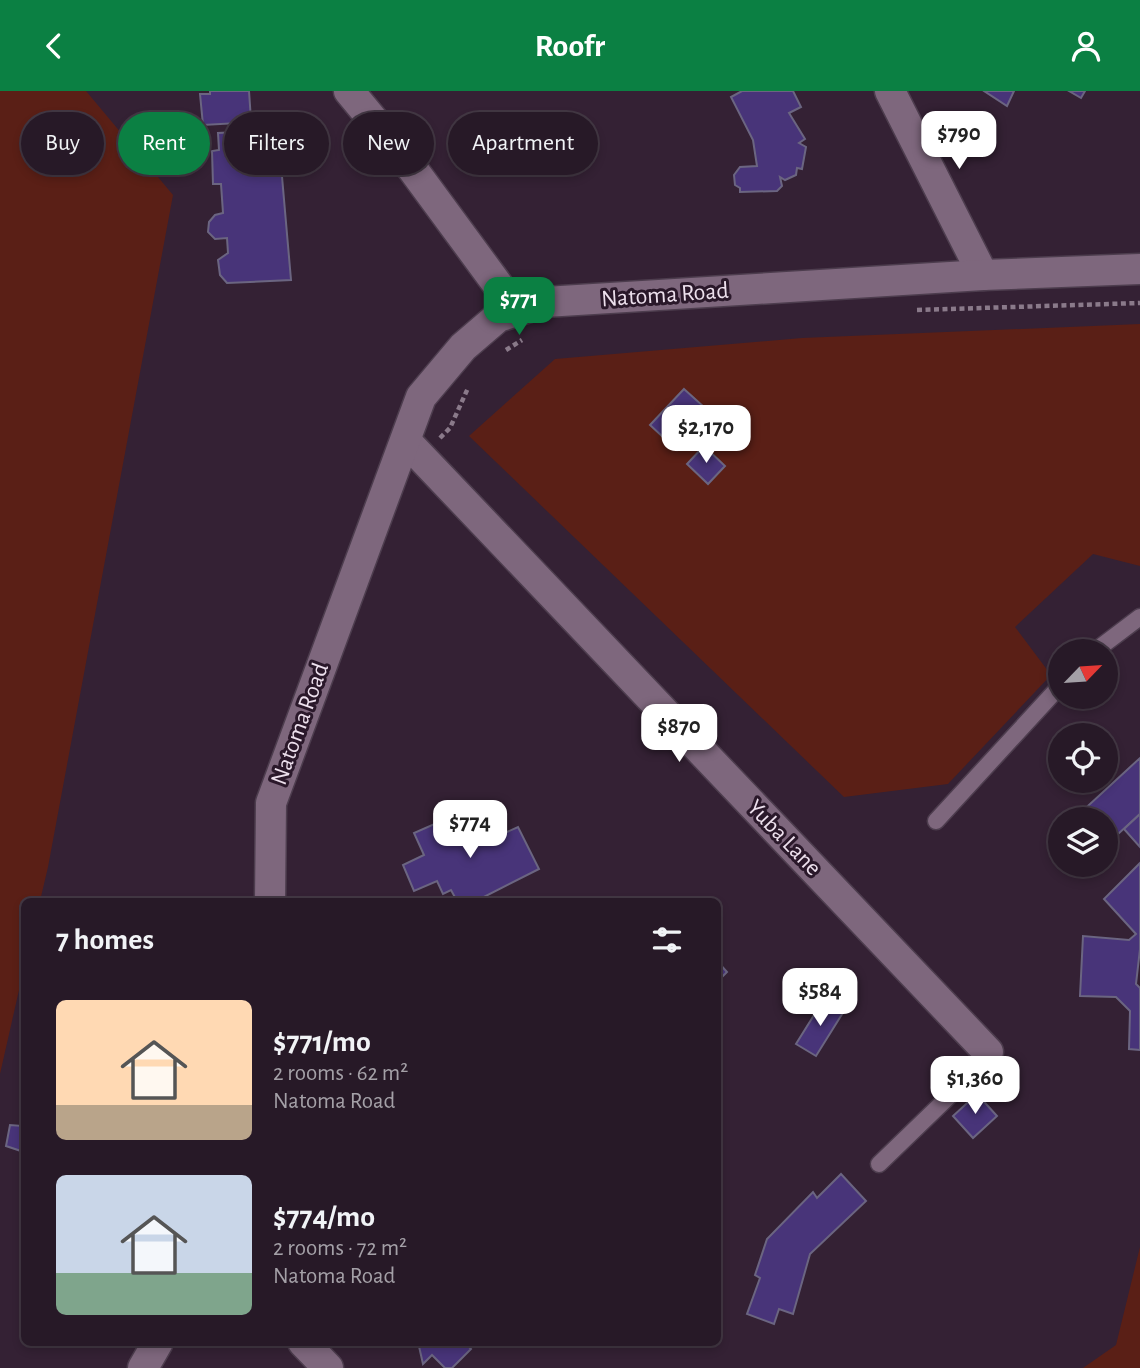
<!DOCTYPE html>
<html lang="en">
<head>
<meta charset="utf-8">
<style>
  body { margin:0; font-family:"Alegreya Sans",sans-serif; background:#332633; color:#f1f3f6; height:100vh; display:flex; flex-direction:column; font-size:26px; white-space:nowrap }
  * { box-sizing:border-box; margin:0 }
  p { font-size:23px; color:#a4a0a7 }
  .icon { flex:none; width:38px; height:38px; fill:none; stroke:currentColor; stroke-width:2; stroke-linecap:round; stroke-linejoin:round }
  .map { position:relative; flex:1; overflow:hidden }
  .sheet { position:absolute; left:21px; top:807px; width:700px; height:448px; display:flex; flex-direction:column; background:#271927; border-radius:10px; box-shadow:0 4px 10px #0003,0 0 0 2px #433844 }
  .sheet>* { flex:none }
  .hud { position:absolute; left:21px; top:21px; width:700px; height:63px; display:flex; gap:14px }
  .needle { width:46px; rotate:65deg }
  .controls { position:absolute; left:1048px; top:548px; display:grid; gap:14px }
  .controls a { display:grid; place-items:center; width:70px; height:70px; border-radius:50%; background:#271927; box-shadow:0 4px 10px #0003,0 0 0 2px #433844; font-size:35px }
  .price { position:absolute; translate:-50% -60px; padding:0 16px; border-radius:14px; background:#fff; color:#222; font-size:23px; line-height:46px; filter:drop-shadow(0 2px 4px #0008) }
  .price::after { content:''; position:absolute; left:50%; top:42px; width:21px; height:16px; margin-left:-10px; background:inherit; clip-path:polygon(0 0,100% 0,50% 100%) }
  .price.selected { background:#0b8043; color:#fff }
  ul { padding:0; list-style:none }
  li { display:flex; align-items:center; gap:21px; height:175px; padding:0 35px }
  li span { display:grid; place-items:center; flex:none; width:196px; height:140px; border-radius:10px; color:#555 }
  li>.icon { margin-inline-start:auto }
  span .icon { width:84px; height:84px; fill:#fffc; stroke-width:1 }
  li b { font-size:30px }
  h2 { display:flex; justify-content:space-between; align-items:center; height:84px; padding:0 35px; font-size:30px }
  .pill { padding:0 24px; border-radius:32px; background:#271927; box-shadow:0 4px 10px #0003,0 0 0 2px #433844; font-size:24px; line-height:63px }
  .pill.selected { background:#0b8043; color:#fff }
  header { display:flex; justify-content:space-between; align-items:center; height:91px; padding:0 35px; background:#0b8043; color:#fff; font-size:32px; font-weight:600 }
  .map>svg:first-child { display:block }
</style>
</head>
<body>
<header><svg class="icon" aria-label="back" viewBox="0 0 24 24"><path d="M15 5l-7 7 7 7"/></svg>Roofr<svg class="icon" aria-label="person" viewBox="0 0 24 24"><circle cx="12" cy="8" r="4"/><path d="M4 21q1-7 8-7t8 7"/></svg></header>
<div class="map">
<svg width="1140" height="1277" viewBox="0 0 1140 1277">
  <rect width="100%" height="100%" fill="#342134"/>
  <!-- green -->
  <g fill="#5a1f16">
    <path d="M0,0h86l87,104 -125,672 -8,34h-16v67l-24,106z"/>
    <path d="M1140,233v242l-47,-12 -78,73 36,48 -103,109 -104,13 -375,-361 86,-77 247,-21z"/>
    <path d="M1140,1156v121h-57l33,-23z"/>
  </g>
  <!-- building -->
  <g fill="#483479" stroke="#6b6581" stroke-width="2">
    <path d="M210,0h39l2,29 32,-3 4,48h-6l10,115 -64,3 -7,-8 -2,-15 10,-7 -1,-15 -12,1 -7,-7 1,-10 6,-7 8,-2 -2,-29h-8l-1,-33 7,-1 -1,-17 21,-1 -1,-9 -35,2 -3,-31h10z"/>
    <path d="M742,0h51l8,16 -12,6 16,26 -6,4 7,4 -4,22 -5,-1 -1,7 -11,5 -5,-3 2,9 -5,5 -37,1v-4l-5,-3 -1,-10 6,-8 17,-1 -4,-26 -22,-43z"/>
    <path d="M984,0h30l-7,15z"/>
    <path d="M1069,0h16l-4,7z"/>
    <path d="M684,298l20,18 -10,11 7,7 -24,25 -27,-25z"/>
    <path d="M704,355l21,20 -17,18 -21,-20z"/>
    <path d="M1140,667v56l-34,31v-26h-26l-3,-3z"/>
    <path d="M488,723l10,22 20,-9 21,42 -63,32h-19l-6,-11 -8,4 -6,-13 -23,10 -11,-26 21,-10 -10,-22 25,-11 7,13z"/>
    <path d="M1139,724l1,1v31l-16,-18z"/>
    <path d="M1140,772v86l-4,35 4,4v62l-11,-1 1,-38 -14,-14 -36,-1 3,-60 46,4 7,-6 -32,-35z"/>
    <path d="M718,871l9,10 -9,9z"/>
    <path d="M824,908l20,12 -28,45 -20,-12z"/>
    <path d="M977,1003l20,22 -24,22 -20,-22z"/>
    <path d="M24,1021v40l-18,-6 4,-21 12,1z"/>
    <path d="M841,1083l25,27 -56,53 -17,60 -14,-5 -5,15 -27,-10 13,-36 -5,-3 12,-36 46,-47 4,6z"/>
    <path d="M418,1251h46l7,7 -19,19h-7l-13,-13 -9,9z"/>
  </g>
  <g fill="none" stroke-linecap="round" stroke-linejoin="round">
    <!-- service casing -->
    <g stroke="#4d3d4e" stroke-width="19">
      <g id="service">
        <path d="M1095,560l45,-34"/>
        <path d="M936,730l124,-135"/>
        <path d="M879,1073l88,-85 21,-27"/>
      </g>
    </g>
    <!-- minor casing -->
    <g stroke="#4d3d4e" stroke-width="33">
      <g id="minor">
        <path d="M349,0l57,69 111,151"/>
        <path d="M890,0l93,184"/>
        <path d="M406,350l582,611"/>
        <path d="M270,810l1,-98 150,-406 42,-50 35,-30 47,-15 438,-27 157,-6"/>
        <path d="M303,1251l25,26"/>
        <path d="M143,1277l15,-26"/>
      </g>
    </g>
    <!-- path -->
    <g stroke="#8a7a8a" stroke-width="4.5" stroke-dasharray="5 3.5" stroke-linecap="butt">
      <path d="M917,219l223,-7"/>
      <path d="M506,259l16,-10"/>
      <path d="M440,347l10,-10 18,-40"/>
    </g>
    <!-- service -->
    <use href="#service" stroke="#7e677d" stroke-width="16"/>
    <!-- minor -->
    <use href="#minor" stroke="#7e677d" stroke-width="30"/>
  </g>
  <g text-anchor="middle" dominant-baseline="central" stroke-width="6" stroke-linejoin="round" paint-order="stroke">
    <!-- street labels -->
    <g font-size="24" fill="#ede0ed" stroke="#2a182a">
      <text transform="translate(665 204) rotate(-4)">Natoma Road</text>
      <text transform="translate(300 633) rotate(-70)">Natoma Road</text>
      <text transform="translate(784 747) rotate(46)">Yuba Lane</text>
    </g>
  </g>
</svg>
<div class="controls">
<a><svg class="needle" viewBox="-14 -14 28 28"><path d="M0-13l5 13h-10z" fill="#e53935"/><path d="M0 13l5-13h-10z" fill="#a4a0a7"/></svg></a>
<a><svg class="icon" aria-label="locate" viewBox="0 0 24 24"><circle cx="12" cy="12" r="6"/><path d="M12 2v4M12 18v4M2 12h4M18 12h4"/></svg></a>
<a><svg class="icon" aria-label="layers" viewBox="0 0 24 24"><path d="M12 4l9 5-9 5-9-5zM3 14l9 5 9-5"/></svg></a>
</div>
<b class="price" style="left:959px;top:80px">$790</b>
<b class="price selected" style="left:519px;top:246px">$771</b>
<b class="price" style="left:706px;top:374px">$2,170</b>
<b class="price" style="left:679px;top:673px">$870</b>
<b class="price" style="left:470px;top:769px">$774</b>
<b class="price" style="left:820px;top:937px">$584</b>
<b class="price" style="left:975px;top:1025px">$1,360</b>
<div class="hud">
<a class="pill">Buy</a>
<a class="pill selected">Rent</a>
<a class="pill">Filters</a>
<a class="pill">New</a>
<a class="pill">Apartment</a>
</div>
<section class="sheet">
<h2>7 homes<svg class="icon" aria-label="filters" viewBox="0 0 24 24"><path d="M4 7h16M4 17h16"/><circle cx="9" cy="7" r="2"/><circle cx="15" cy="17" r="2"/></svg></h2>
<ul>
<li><span style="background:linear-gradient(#ffd9b3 75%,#b9a48a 0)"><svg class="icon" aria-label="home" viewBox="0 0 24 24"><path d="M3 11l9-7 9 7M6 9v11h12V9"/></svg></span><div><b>$771/mo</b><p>2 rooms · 62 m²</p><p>Natoma Road</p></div></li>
<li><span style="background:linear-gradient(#c9d6e8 70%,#7fa58c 0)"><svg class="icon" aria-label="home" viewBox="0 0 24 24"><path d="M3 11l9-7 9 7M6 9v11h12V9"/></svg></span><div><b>$774/mo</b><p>2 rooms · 72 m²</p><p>Natoma Road</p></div></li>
</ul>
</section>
</div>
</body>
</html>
